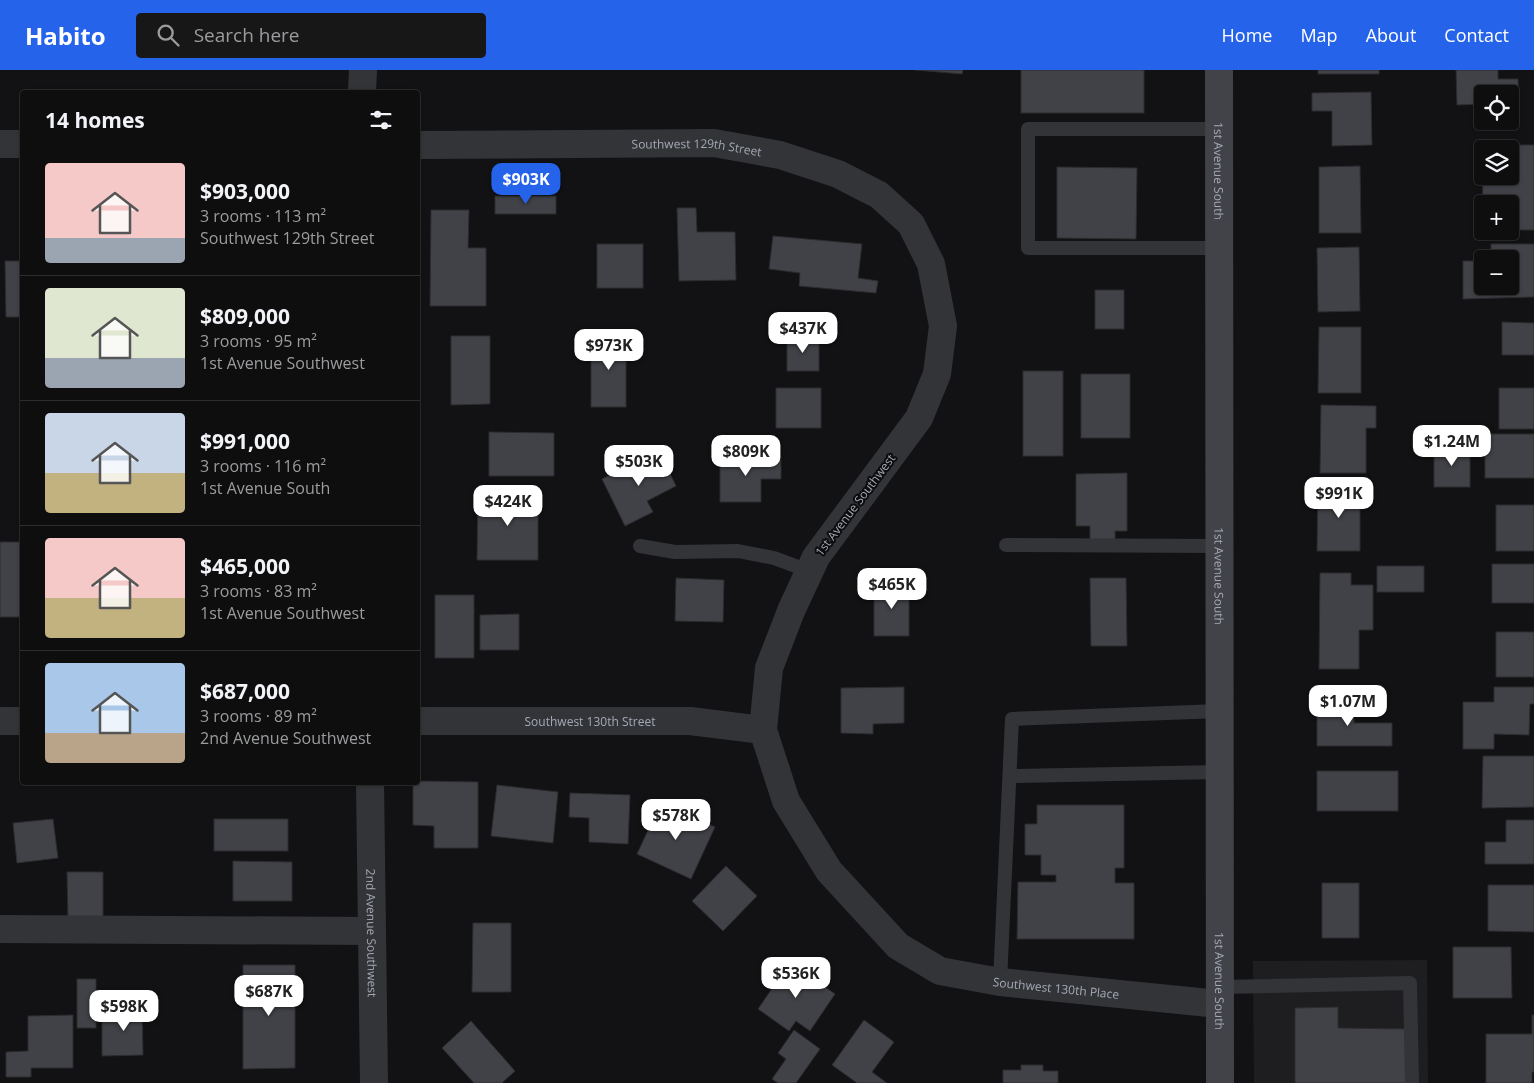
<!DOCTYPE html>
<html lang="en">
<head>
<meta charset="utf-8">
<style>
  body { margin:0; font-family:"Open Sans",sans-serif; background:#171718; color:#f1f3f6; height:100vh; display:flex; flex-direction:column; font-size:19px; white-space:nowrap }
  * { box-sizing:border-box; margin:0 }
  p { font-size:16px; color:#9b9c9e }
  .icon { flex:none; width:28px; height:28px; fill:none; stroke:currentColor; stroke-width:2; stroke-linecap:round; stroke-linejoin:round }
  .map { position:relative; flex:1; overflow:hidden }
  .details { position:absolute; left:20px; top:20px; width:400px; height:695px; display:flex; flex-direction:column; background:#0e0e0f; border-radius:5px; box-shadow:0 1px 4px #0004,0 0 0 1px #2e2e2f }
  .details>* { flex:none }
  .buttons { position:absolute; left:1474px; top:15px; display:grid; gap:10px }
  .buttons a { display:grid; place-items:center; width:45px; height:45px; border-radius:5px; background:#0e0e0f; box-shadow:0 1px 4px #0004,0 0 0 1px #2e2e2f; font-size:25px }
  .price { position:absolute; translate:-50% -42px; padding:0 11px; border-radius:10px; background:#fff; color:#222; font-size:16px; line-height:32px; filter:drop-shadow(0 1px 2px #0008) }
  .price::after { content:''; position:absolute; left:50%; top:30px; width:15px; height:11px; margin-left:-8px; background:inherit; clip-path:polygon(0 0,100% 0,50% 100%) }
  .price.selected { background:#2563eb; color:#fff }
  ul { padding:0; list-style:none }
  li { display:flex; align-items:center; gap:15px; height:125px; padding:0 25px }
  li+li { border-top:1px solid #2e2e2f }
  li span { display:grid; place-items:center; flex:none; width:140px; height:100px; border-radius:5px; color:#555 }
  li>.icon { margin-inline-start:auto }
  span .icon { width:60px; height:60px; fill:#fffc; stroke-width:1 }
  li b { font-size:21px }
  h2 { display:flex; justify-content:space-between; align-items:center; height:60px; padding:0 25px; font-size:21px }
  header { display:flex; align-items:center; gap:30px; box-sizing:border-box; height:70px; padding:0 25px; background:#2563eb; color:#fff }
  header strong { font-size:24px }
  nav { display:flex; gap:28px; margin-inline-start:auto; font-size:18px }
  .search { width:350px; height:45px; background:#171718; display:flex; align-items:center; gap:12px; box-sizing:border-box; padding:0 18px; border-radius:5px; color:#9b9c9e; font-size:19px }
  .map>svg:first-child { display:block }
</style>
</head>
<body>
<header>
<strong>Habito</strong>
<div class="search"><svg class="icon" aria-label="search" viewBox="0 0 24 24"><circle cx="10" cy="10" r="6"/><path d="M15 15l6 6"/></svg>Search here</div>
<nav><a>Home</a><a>Map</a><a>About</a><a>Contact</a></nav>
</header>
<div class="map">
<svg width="1534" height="1013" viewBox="0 0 1534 1013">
  <rect width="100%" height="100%" fill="#121214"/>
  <!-- built -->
  <path fill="#1e1e21" d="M1427,890l1,123h-174l-1,-122z"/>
  <!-- building -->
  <g fill="#414247" stroke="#2c2c30">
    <path d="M915,0h48l-1,4z"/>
    <rect x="1021" y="0" width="123" height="43"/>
    <rect x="1318" y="0" width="61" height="4"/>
    <path d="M1456,0h42v9h20l1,25h-9v-10h-28v10l-25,1z"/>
    <path d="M1371,22l1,53 -40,1v-35h-20v-18z"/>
    <path d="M1504,75h30v85h-24v-26h-28v26l1,-54h27v-27h-6z"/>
    <path d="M1360,96l1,67h-42v-66z"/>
    <path d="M1057,97l80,1 -1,71 -79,-1z"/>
    <rect x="495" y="126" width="61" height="18"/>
    <path d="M677,138h19l1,24h38l1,48 -57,1z"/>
    <path d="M431,140h38l-1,38h18v58h-56z"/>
    <path d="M773,166l89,8 -4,34 20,3 -2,12 -77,-7 1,-13 -31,-4z"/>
    <rect x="597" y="174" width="46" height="44"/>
    <path d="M1491,174h43v53l-71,2v-38h19v25h28v-27h-19z"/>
    <path d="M1359,177l1,64 -42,1 -1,-64z"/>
    <path d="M5,191h17v56h-16z"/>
    <rect x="1095" y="220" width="29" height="39"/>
    <path d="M1502,252l32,1v32h-32z"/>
    <path d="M1319,257h42v66h-43z"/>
    <rect x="591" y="265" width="35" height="72"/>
    <path d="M451,266h39v68l-39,1z"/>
    <rect x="787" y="268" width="32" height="33"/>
    <rect x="1023" y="301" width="40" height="85"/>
    <rect x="1081" y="304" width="49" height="64"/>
    <rect x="776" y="318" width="45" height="40"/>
    <rect x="1499" y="318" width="35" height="41"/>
    <path d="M1321,335l55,1v22h-10v45h-46z"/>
    <path d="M489,362l65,1v43h-65z"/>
    <rect x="1485" y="364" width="49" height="44"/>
    <rect x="1434" y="377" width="36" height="40"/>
    <path d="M659,381l17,35 -29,15 6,11 -28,14 -23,-47z"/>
    <path d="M720,386l61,1v22h-20v23h-41z"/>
    <path d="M1127,403v58h-12v12h-25v-17h-14v-52z"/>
    <path d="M1318,417h42v64h-43z"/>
    <path d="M478,424h60v66h-61z"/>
    <rect x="1496" y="435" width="38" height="46"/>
    <rect x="0" y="472" width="21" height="75"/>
    <rect x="1492" y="494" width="42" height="39"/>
    <rect x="1377" y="496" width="47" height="26"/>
    <path d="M1320,503h31v12h22v45h-14v39h-40z"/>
    <path d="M676,508l48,2 -1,42 -48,-1z"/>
    <path d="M1090,508h36l1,68h-36z"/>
    <rect x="874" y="513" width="35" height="53"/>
    <rect x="435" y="525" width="39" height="63"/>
    <path d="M519,544v36h-39v-35z"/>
    <rect x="1496" y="562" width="38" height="45"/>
    <path d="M904,617v36l-31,1v10l-32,-1v-45z"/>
    <path d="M1494,617h40v17h-4l-1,31 -35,-1v15h-31v-47h31z"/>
    <path d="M1317,630h37v23h38v23h-75z"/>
    <path d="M1483,686h51v51l-52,1z"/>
    <rect x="1317" y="701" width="81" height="40"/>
    <path d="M418,711l60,1v66h-44v-22l-21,-1v-43h5z"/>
    <path d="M497,715l61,7 -5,51 -62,-7z"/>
    <path d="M570,723l60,2 -2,49 -39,-2v-24l-20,-1z"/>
    <path d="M661,732l54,25 -24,52 -54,-25z"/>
    <path d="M1037,735h87v63h-9v15h19v56h-117l1,-57h38v-7h-15v-20h-16v-31h12z"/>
    <path d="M53,749l5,39 -41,5 -4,-40z"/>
    <rect x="214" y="749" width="74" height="32"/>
    <path d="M1506,750h28v44h-49v-22h21z"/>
    <path d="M233,791l59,1v39h-59z"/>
    <path d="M726,796l31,30 -34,35 -31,-30z"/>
    <path d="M67,802h36v48h-35z"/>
    <rect x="1322" y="813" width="37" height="55"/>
    <path d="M1488,815h46v47l-46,-1z"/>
    <path d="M473,853h38v69h-39z"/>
    <path d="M1453,877h58l1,51h-59z"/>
    <path d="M790,892l45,32 -25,37 -14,-10 -7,10 -31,-22z"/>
    <path d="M243,895h52v103l-52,1z"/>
    <rect x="77" y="909" width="19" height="49"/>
    <path d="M122,930h20l1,55 -41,1v-37h20z"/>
    <path d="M1338,937v21l69,1 -1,54h-111v-75z"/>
    <path d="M73,945v53h-42v9h-25v-25l22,-1v-35z"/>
    <path d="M1532,945h2v57h-2v11h-46v-49h46z"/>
    <path d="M864,950l30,22 -22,30 15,11h-30l-25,-18z"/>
    <path d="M471,951l44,50 -13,12h-28l-32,-35z"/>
    <path d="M794,960l26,19 -24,34h-18l-6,-4 14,-20 -8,-6z"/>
    <path d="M1021,995h22v6h15v12h-55v-13h18z"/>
  </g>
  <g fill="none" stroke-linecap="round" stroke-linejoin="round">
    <!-- lane -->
    <g stroke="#333438" stroke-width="14">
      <path d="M1219,59h-191v119h191"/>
      <path d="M1006,475l213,1"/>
      <path d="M640,476l35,6 63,-1 36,7 35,13"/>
      <path d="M1010,706l209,-4"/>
      <path d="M1000,912l12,-263 207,-8"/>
      <path d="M1219,917l191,-4 2,100"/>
    </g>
    <!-- street -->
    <g stroke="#333438" stroke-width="28">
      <path d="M362,22l1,-22"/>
      <path d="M0,74h22"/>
      <path id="s1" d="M418,75l296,-2 66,12 58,19 41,21 32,29 20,40 12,62 -6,48 -18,44 -103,139 -25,54 -22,57 -6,62 23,71 43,70 69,75 42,25 60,11 219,22"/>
      <path d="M0,651h22"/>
      <path id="s2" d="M418,651h272l73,9"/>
      <path id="s3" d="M370,712l4,301"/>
      <path d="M0,859l372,2"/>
    </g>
    <!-- secondary -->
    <path stroke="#414348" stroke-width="28" id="s4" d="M1219,0l1,1013"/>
  </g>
  <g text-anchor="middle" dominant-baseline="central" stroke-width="4" stroke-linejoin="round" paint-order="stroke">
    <!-- street labels -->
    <g font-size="12" fill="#a4a9b4" stroke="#0d0d0f">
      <text stroke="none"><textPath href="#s1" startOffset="279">Southwest 129th Street</textPath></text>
      <text stroke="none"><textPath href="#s4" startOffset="101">1st Avenue South</textPath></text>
      <text transform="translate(855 435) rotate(-53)">1st Avenue Southwest</text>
      <text stroke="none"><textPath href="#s4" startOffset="506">1st Avenue South</textPath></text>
      <text stroke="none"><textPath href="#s2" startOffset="172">Southwest 130th Street</textPath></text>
      <text stroke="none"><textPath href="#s3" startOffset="151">2nd Avenue Southwest</textPath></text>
      <text stroke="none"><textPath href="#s4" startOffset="911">1st Avenue South</textPath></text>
      <text stroke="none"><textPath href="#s1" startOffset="1498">Southwest 130th Place</textPath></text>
    </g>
  </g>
</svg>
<div class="buttons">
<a><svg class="icon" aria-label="locate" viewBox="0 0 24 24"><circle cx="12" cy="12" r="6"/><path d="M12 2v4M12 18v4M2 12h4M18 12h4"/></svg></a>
<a><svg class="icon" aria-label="layers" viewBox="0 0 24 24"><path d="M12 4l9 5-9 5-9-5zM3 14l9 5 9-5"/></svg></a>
<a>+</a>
<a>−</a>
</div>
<b class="price selected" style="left:526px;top:135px">$903K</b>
<b class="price" style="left:803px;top:284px">$437K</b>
<b class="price" style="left:609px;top:301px">$973K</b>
<b class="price" style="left:1452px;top:397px">$1.24M</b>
<b class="price" style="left:746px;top:407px">$809K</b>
<b class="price" style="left:639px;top:417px">$503K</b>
<b class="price" style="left:1339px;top:449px">$991K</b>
<b class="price" style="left:508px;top:457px">$424K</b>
<b class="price" style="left:892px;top:540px">$465K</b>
<b class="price" style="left:1348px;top:657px">$1.07M</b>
<b class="price" style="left:676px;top:771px">$578K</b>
<b class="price" style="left:796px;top:929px">$536K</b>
<b class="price" style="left:269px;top:947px">$687K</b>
<b class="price" style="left:124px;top:962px">$598K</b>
<section class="details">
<h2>14 homes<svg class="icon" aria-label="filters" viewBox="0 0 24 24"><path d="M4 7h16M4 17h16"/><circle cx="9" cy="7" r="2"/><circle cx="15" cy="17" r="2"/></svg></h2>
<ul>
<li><span style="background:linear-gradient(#f6c9c9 75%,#9aa5b1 0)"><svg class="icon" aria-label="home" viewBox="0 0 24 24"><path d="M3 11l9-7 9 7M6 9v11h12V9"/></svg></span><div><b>$903,000</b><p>3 rooms · 113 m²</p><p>Southwest 129th Street</p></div></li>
<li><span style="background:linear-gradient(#dfe7d0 70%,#9aa5b1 0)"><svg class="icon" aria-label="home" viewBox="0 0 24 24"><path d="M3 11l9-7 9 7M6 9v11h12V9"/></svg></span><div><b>$809,000</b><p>3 rooms · 95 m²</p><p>1st Avenue Southwest</p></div></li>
<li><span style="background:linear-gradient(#c9d6e8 60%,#c2b280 0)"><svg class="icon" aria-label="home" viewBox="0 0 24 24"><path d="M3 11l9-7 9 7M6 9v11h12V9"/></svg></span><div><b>$991,000</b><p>3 rooms · 116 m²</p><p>1st Avenue South</p></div></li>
<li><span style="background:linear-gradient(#f6c9c9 60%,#c2b280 0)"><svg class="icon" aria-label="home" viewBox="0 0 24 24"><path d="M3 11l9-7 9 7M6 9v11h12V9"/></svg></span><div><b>$465,000</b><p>3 rooms · 83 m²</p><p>1st Avenue Southwest</p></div></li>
<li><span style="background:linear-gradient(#a9c7e8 70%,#b9a48a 0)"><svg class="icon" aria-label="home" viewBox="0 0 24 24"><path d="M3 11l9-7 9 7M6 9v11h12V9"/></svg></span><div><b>$687,000</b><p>3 rooms · 89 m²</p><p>2nd Avenue Southwest</p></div></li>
</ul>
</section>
</div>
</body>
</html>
